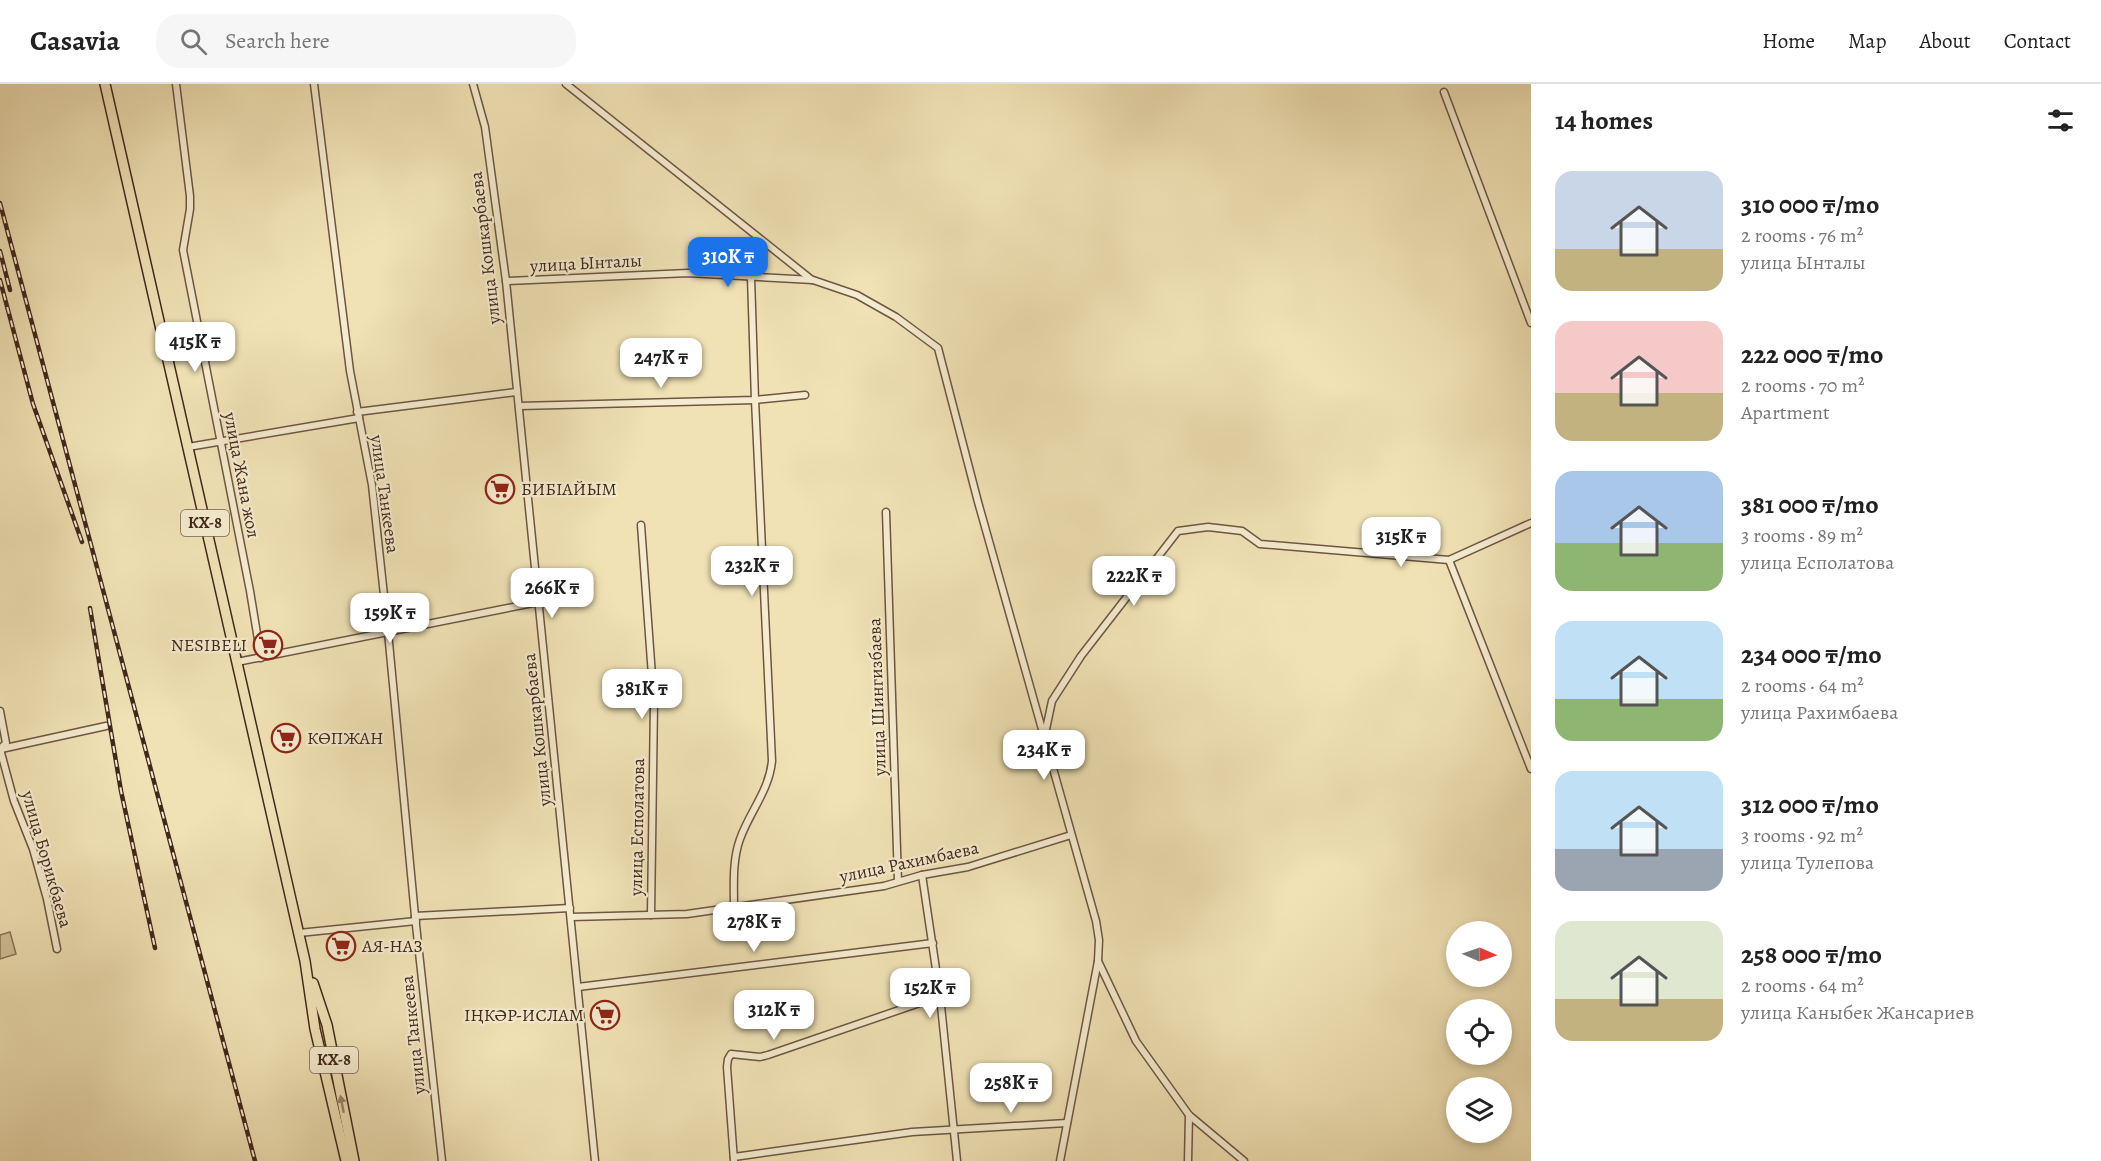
<!DOCTYPE html>
<html lang="en">
<head>
<meta charset="utf-8">
<style>
  body { margin:0; font-family:Alegreya,serif; background:#f6f6f6; color:#222; height:100vh; display:flex; flex-direction:column; font-size:22px; white-space:nowrap }
  * { box-sizing:border-box; margin:0 }
  p { font-size:20px; color:#767676 }
  .icon { flex:none; width:33px; height:33px; fill:none; stroke:currentColor; stroke-width:2; stroke-linecap:round; stroke-linejoin:round }
  .map { position:relative; flex:1; overflow:hidden }
  .side { display:flex; flex-direction:column; background:#fff; width:570px }
  .side>* { flex:none }
  .needle { width:39px; rotate:92deg }
  .controls { position:absolute; left:1446px; top:837px; display:grid; gap:12px }
  .controls a { display:grid; place-items:center; width:66px; height:66px; border-radius:50%; background:#fff; box-shadow:0 3px 9px #0003; font-size:30px }
  .price { position:absolute; translate:-50% -51px; padding:0 14px; border-radius:12px; background:#fff; color:#222; font-size:20px; line-height:39px; filter:drop-shadow(0 2px 3px #0008) }
  .price::after { content:''; position:absolute; left:50%; top:36px; width:18px; height:14px; margin-left:-9px; background:inherit; clip-path:polygon(0 0,100% 0,50% 100%) }
  .price.current { background:#1a73e8; color:#fff }
  ul { padding:0; list-style:none }
  li { display:flex; align-items:center; gap:18px; height:150px; padding:0 24px }
  li span { display:grid; place-items:center; flex:none; width:168px; height:120px; border-radius:18px; color:#555 }
  li>.icon { margin-inline-start:auto }
  span .icon { width:72px; height:72px; fill:#fffc; stroke-width:1 }
  li b { font-size:26px }
  h2 { display:flex; justify-content:space-between; align-items:center; height:72px; padding:0 24px; font-size:26px }
  header { display:flex; align-items:center; gap:36px; box-sizing:border-box; height:84px; padding:0 30px; background:#fff; border-bottom:2px solid #e0e0e0 }
  header strong { font-size:28px }
  nav { display:flex; gap:33px; margin-inline-start:auto; font-size:21px }
  .search { width:420px; height:54px; background:#f6f6f6; display:flex; align-items:center; gap:15px; box-sizing:border-box; padding:0 21px; border-radius:24px; color:#767676; font-size:22px }
  main { display:flex; flex:1; min-height:0 }
  .map>svg:first-child { display:block }
</style>
</head>
<body>
<header>
<strong>Casavia</strong>
<div class="search"><svg class="icon" aria-label="search" viewBox="0 0 24 24"><circle cx="10" cy="10" r="6"/><path d="M15 15l6 6"/></svg>Search here</div>
<nav><a>Home</a><a>Map</a><a>About</a><a>Contact</a></nav>
</header>
<main>
<div class="map">
<svg width="1531" height="1077" viewBox="0 0 1531 1077">
  <rect width="100%" height="100%" fill="#f0e2b5"/>
  <filter id="stains"><feTurbulence type="fractalNoise" baseFrequency=".00333" numOctaves="4"/><feColorMatrix values="0 0 0 0 .2 0 0 0 0 .09 0 0 0 0 .02 0 0 0 .5 -.17"/></filter>
  <radialGradient id="worn" r=".72"><stop offset=".6" stop-color="#630" stop-opacity="0"/><stop offset="1" stop-color="#630" stop-opacity=".3"/></radialGradient>
  <!-- green -->
  <path fill="#d2c29b" stroke="#8a745c" stroke-width="1.5" d="M10,848l6,22 -16,5v-24z"/>
  <g fill="none" stroke-linecap="round" stroke-linejoin="round">
    <!-- minor casing -->
    <g stroke="#6e5643" stroke-width="9">
      <g id="minor">
        <path d="M176,0l14,112v13l-7,41 67,341 11,67"/>
        <path d="M314,0l36,287 22,114 16,147 27,284 27,245"/>
        <path d="M473,0l12,43 21,154 89,880"/>
        <path d="M566,0l246,196"/>
        <path d="M1444,8l87,231"/>
        <path d="M506,197l182,-8 125,7 44,15 39,22 42,31 40,154 118,419 3,19 -1,21 38,80 53,74 55,46"/>
        <path d="M519,322l236,-6 50,-5"/>
        <path d="M357,328l159,-20"/>
        <path d="M188,363l171,-29"/>
        <path d="M886,428l12,369"/>
        <path d="M641,441l13,178 -3,212"/>
        <path d="M1449,476l82,209"/>
        <path d="M237,578l301,-60"/>
        <path d="M0,627l6,32 -6,6 14,52 19,48 14,50 10,50"/>
        <path d="M1045,650l7,-33 29,-45 97,-125 30,-4 34,4 18,13 189,16 82,-37"/>
        <path d="M1,665l105,-23"/>
        <path d="M922,791l18,121 17,165"/>
        <path d="M734,825c0,-23 -2,-48 6,-70 10,-28 29,-48 32,-78l-17,-361 -4,-123"/>
        <path d="M415,832l155,-8"/>
        <path d="M571,833l116,-3 197,-28 38,-11 46,-8 103,-32"/>
        <path d="M299,849l117,-12"/>
        <path d="M578,903l355,-44"/>
        <path d="M734,1073l178,-25 155,-9"/>
        <path d="M734,1077l-7,-94 1,-8 3,-5 29,3 8,-2 172,-59"/>
        <path d="M1060,1077l38,-200"/>
        <path d="M1188,1077l1,-46"/>
      </g>
    </g>
    <!-- primary casing -->
    <g stroke="#42271d" stroke-width="12">
      <g id="primary">
        <path d="M105,0l200,877 10,68 31,132"/>
        <path d="M313,899l14,42 27,136"/>
      </g>
    </g>
    <!-- minor -->
    <use href="#minor" stroke="#f5eccf" stroke-width="6"/>
    <!-- primary -->
    <use href="#primary" stroke="#f0e2b5" stroke-width="9"/>
    <!-- rail casing -->
    <g stroke="#42271d" stroke-width="4.5">
      <g id="rail">
        <path d="M0,119l255,958"/>
        <path d="M0,167l10,39"/>
        <path d="M0,196l33,124 49,138"/>
        <path d="M90,524l31,183 34,157"/>
      </g>
    </g>
    <!-- rail -->
    <use href="#rail" stroke="#f5eccf" stroke-width="2" stroke-dasharray="7" stroke-linecap="butt"/>
  </g>
  <!-- one-way arrows -->
  <defs><path id="oneway-solid" d="M-6-.8H1V-3.2L6.5 0L1 3.2V.8H-6Z" transform="scale(1.5)"/></defs>
  <use fill="#998469" href="#oneway-solid" transform="translate(342 1020) rotate(-101)"/>
  <!-- icons -->
  <defs>
    <g id="supermarket-ring" transform="scale(1.5)"><circle r="9.5" fill="#f5eccf" stroke="#8f2418" stroke-width="1.5"/><path d="M-6-5.5h2.5l.6 2H6L4.5 2H-2.5L-4.4-4H-6ZM-1.5 3.2a1.3 1.3 0 1 0 .1 0ZM3 3.2a1.3 1.3 0 1 0 .1 0Z" fill="#8f2418"/></g>
  </defs>
  <g fill-rule="evenodd">
    <use href="#supermarket-ring" x="500" y="405"/>
    <use href="#supermarket-ring" x="268" y="561"/>
    <use href="#supermarket-ring" x="286" y="654"/>
    <use href="#supermarket-ring" x="341" y="862"/>
    <use href="#supermarket-ring" x="605" y="931"/>
  </g>
  <g text-anchor="middle" dominant-baseline="central" stroke-width="4.5" stroke-linejoin="round" paint-order="stroke">
    <!-- shield labels -->
    <g fill="#f5eccf" stroke="#786252" stroke-width="1.5">
      <rect x="181" y="426" width="48" height="26" rx="4.5"/>
      <rect x="310" y="963" width="48" height="26" rx="4.5"/>
    </g>
    <g font-size="16" font-weight="bold" fill="#42271d">
      <text x="205" y="439">КХ-8</text>
      <text x="334" y="976">КХ-8</text>
    </g>
    <!-- street labels -->
    <g font-size="18" fill="#42271d" stroke="#f5eccf">
      <text transform="translate(485 164) rotate(-97)">улица Кошкарбаева</text>
      <text transform="translate(586 179) rotate(-3)">улица Ынталы</text>
      <text transform="translate(242 391) rotate(79)">улица Жана жол</text>
      <text transform="translate(385 410) rotate(82)">улица Танкеева</text>
      <text transform="translate(877 613) rotate(-92)">улица Шингизбаева</text>
      <text transform="translate(537 646) rotate(-96)">улица Кошкарбаева</text>
      <text transform="translate(637 743) rotate(-89)">улица Есполатова</text>
      <text transform="translate(47 775) rotate(74)">улица Борикбаева</text>
      <text transform="translate(909 778) rotate(-12)">улица Рахимбаева</text>
      <text transform="translate(413 951) rotate(-96)">улица Танкеева</text>
    </g>
    <!-- poi labels -->
    <g font-size="18" fill="#42271d" stroke="#f5eccf" text-anchor="start">
      <text x="521" y="405">БИБІАЙЫМ</text>
      <text x="247" y="561" text-anchor="end">NESIBELI</text>
      <text x="307" y="654">КӨПЖАН</text>
      <text x="362" y="862">АЯ-НАЗ</text>
      <text x="584" y="931" text-anchor="end">ІҢКӘР-ИСЛАМ</text>
    </g>
  </g>
  <rect width="100%" height="100%" filter="url(#stains)"/>
  <rect width="100%" height="100%" fill="url(#worn)"/>
</svg>
<div class="controls">
<a><svg class="needle" viewBox="-14 -14 28 28"><path d="M0-13l5 13h-10z" fill="#e53935"/><path d="M0 13l5-13h-10z" fill="#767676"/></svg></a>
<a><svg class="icon" aria-label="locate" viewBox="0 0 24 24"><circle cx="12" cy="12" r="6"/><path d="M12 2v4M12 18v4M2 12h4M18 12h4"/></svg></a>
<a><svg class="icon" aria-label="layers" viewBox="0 0 24 24"><path d="M12 4l9 5-9 5-9-5zM3 14l9 5 9-5"/></svg></a>
</div>
<b class="price current" style="left:728px;top:204px">310K ₸</b>
<b class="price" style="left:195px;top:289px">415K ₸</b>
<b class="price" style="left:661px;top:305px">247K ₸</b>
<b class="price" style="left:1401px;top:484px">315K ₸</b>
<b class="price" style="left:752px;top:513px">232K ₸</b>
<b class="price" style="left:1134px;top:523px">222K ₸</b>
<b class="price" style="left:552px;top:535px">266K ₸</b>
<b class="price" style="left:390px;top:560px">159K ₸</b>
<b class="price" style="left:642px;top:636px">381K ₸</b>
<b class="price" style="left:1044px;top:697px">234K ₸</b>
<b class="price" style="left:754px;top:869px">278K ₸</b>
<b class="price" style="left:930px;top:935px">152K ₸</b>
<b class="price" style="left:774px;top:957px">312K ₸</b>
<b class="price" style="left:1011px;top:1030px">258K ₸</b>
</div>
<section class="side">
<h2>14 homes<svg class="icon" aria-label="filters" viewBox="0 0 24 24"><path d="M4 7h16M4 17h16"/><circle cx="9" cy="7" r="2"/><circle cx="15" cy="17" r="2"/></svg></h2>
<ul>
<li><span style="background:linear-gradient(#c9d6e8 65%,#c2b280 0)"><svg class="icon" aria-label="home" viewBox="0 0 24 24"><path d="M3 11l9-7 9 7M6 9v11h12V9"/></svg></span><div><b>310 000 ₸/mo</b><p>2 rooms · 76 m²</p><p>улица Ынталы</p></div></li>
<li><span style="background:linear-gradient(#f6c9c9 60%,#c2b280 0)"><svg class="icon" aria-label="home" viewBox="0 0 24 24"><path d="M3 11l9-7 9 7M6 9v11h12V9"/></svg></span><div><b>222 000 ₸/mo</b><p>2 rooms · 70 m²</p><p>Apartment</p></div></li>
<li><span style="background:linear-gradient(#a9c7e8 60%,#8fb573 0)"><svg class="icon" aria-label="home" viewBox="0 0 24 24"><path d="M3 11l9-7 9 7M6 9v11h12V9"/></svg></span><div><b>381 000 ₸/mo</b><p>3 rooms · 89 m²</p><p>улица Есполатова</p></div></li>
<li><span style="background:linear-gradient(#bfe0f5 65%,#8fb573 0)"><svg class="icon" aria-label="home" viewBox="0 0 24 24"><path d="M3 11l9-7 9 7M6 9v11h12V9"/></svg></span><div><b>234 000 ₸/mo</b><p>2 rooms · 64 m²</p><p>улица Рахимбаева</p></div></li>
<li><span style="background:linear-gradient(#bfe0f5 65%,#9aa5b1 0)"><svg class="icon" aria-label="home" viewBox="0 0 24 24"><path d="M3 11l9-7 9 7M6 9v11h12V9"/></svg></span><div><b>312 000 ₸/mo</b><p>3 rooms · 92 m²</p><p>улица Тулепова</p></div></li>
<li><span style="background:linear-gradient(#dfe7d0 65%,#c2b280 0)"><svg class="icon" aria-label="home" viewBox="0 0 24 24"><path d="M3 11l9-7 9 7M6 9v11h12V9"/></svg></span><div><b>258 000 ₸/mo</b><p>2 rooms · 64 m²</p><p>улица Каныбек Жансариев</p></div></li>
</ul>
</section>
</main>
</body>
</html>
